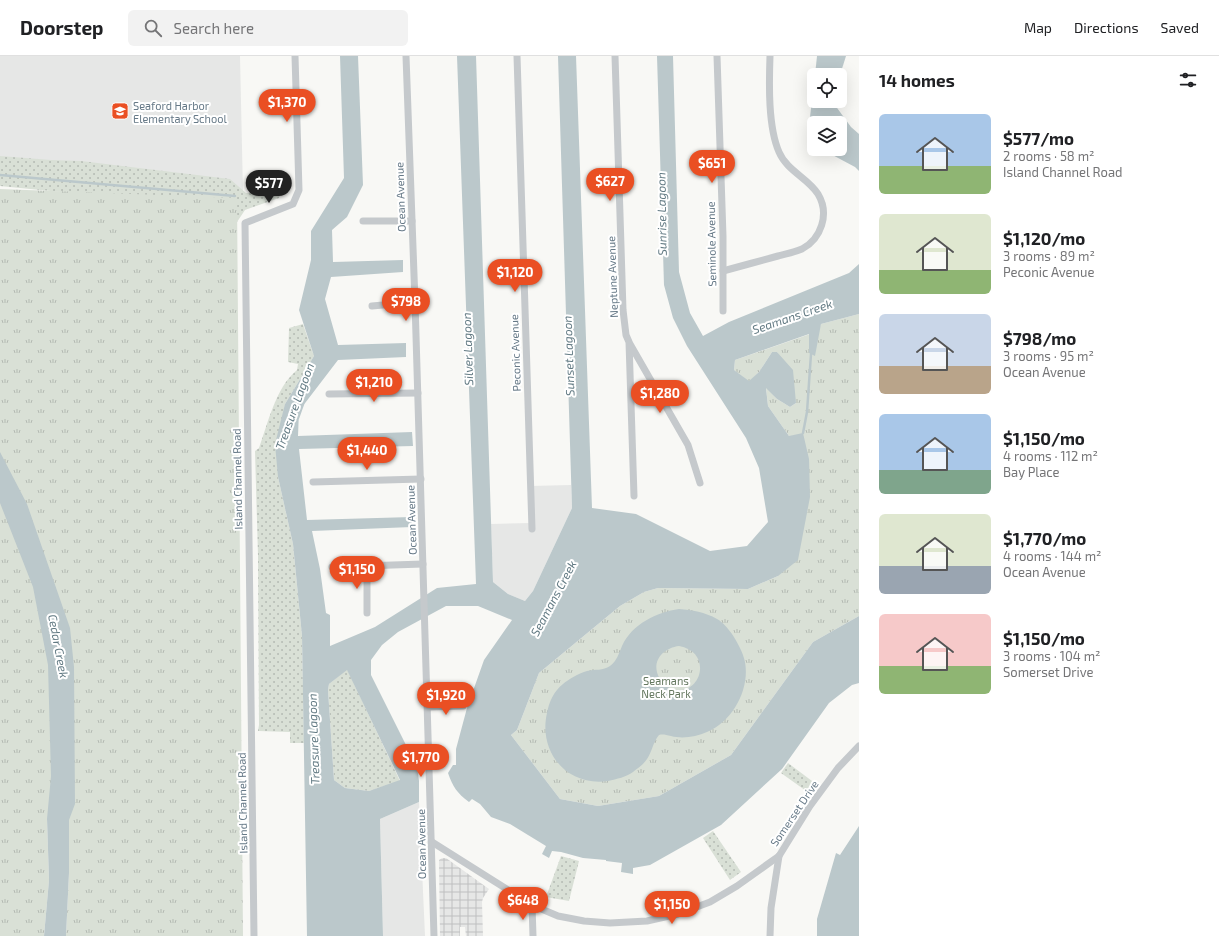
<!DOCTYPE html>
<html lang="en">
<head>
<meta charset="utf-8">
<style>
  body { margin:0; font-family:"Exo 2",sans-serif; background:#f2f2f2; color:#202124; height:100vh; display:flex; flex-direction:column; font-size:15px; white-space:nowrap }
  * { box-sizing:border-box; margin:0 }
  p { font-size:13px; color:#757577 }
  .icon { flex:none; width:22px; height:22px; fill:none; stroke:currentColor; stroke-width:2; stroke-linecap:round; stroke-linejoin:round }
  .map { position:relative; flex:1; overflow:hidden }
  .panel { display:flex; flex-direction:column; background:#fff; width:360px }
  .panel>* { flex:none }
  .fabs { position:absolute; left:807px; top:12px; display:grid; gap:8px }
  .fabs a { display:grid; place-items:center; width:40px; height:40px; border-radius:6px; background:#fff; box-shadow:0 4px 16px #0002; font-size:20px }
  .price { position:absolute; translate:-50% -34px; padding:0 9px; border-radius:14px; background:#ea4f23; color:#fff; font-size:13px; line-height:26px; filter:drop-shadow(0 1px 2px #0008) }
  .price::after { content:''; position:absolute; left:50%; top:24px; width:12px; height:9px; margin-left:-6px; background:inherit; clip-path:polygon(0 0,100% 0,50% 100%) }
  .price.active { background:#222; color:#fff }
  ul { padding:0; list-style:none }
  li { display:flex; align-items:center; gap:12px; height:100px; padding:0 20px }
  li span { display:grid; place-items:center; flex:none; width:112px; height:80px; border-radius:6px; color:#555 }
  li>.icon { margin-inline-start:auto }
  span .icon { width:48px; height:48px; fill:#fffc; stroke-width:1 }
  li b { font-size:17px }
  h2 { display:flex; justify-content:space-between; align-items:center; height:48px; padding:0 20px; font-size:17px }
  header { display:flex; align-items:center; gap:24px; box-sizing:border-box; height:56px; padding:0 20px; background:#fff; border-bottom:1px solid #e0e0e0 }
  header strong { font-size:19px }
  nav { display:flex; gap:22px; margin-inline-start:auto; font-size:14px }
  .search { width:280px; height:36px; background:#f2f2f2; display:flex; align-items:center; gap:10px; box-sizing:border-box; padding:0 14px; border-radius:6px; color:#757577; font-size:15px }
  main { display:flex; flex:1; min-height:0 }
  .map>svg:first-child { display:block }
</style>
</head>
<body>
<header>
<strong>Doorstep</strong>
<div class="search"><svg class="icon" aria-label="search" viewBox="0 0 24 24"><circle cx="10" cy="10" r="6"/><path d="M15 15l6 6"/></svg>Search here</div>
<nav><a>Map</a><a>Directions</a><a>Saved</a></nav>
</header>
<main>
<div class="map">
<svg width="859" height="880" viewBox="0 0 859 880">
  <defs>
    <pattern id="industrial-grid" width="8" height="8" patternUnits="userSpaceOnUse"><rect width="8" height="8" fill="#e6e7e6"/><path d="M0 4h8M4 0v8" fill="none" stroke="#bec0c0"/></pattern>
    <pattern id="grass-dots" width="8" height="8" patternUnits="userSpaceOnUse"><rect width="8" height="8" fill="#d9e0d6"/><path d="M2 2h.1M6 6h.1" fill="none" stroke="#b4bab3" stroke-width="1.8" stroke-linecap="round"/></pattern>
    <pattern id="park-tufts" width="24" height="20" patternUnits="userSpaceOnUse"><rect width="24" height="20" fill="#d9e0d6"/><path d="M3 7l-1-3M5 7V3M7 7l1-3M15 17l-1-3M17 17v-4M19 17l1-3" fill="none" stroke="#b4bab3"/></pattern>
  </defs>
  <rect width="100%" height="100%" fill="#f8f8f5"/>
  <!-- built -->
  <g fill="#e6e7e6">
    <path d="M0,0h240l3,137 -243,-26z"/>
    <path d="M571,429l1,23 -39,83 -8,10 -17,-7 -15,-12 -2,-58 40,-1 -1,-37z"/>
    <path d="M419,746l6,134h-42l-3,-117z"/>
  </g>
  <!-- industrial -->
  <path fill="url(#industrial-grid)" d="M442,802h4l43,31 -6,9 -1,4 1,34h-17l-1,-9h-5v9h-20l-1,-72v-4z"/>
  <!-- grass -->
  <g fill="url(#grass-dots)">
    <path d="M0,100l51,4 30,1 149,18 16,14 35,-2 -2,7 -34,12 -10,15 -124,-28 -111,-11z"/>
    <path d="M303,268l11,32 -29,48 -7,73 15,67 9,92 2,107h-14v-11l-32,-1 1,-6 -1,-169 -3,-105 4,-3c9,-25 17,-61 38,-78l1,-6 -10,-2 1,-34z"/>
    <path d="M347,613l53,112 -31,10 -24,-3 -11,-8 -6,-90 1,-6z"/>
    <path d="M788,707l28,21 -7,9 -28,-20z"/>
    <path d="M713,775l28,41 -11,8 -27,-42z"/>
    <path d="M561,800l18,5 -10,40 -23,-4z"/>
  </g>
  <!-- park -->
  <g fill="url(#park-tufts)">
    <path d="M0,133l237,9 6,738h-177l3,-63v-53l-22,-1 2,61 -5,56h-44z"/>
    <path d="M859,258v302l-46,26 -82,113 -72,41 -61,10 -38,-7 -49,-64 6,-5 22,-57 81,-67 24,-14 14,-4 90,1 30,-13 11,-140 -21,-30 -2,-19 11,12 13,8 6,-4 -15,-45 -4,-6h-5l-13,20 -10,10 -15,-12 1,-10 75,-26 -1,19 12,-29z"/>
  </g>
  <!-- water -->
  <g fill="#bbc8cb" fill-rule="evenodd">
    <path d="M340,0h18l5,129 -16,32 -15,13 1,32 70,-2v12l-72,5 -6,22 13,46 68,-2v14l-68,3 -39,51 -1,25 114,-4 1,14 -114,3 8,71 105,-3v10l-100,4 8,38 6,44 4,2v31l45,-19 62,-39 39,-4 -19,-528h19l17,526 15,12 17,7 8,-10 39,-83 -14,-452h18l16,452 44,6 74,37 37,-5 21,-24 -9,-54 -13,-30 -59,-92 -14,-28 -9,-33 -7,-229h16l6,216 11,41 13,23 26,-14 120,-49 10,-9v50l-38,10 -6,32 -6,-3v-19l-74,26 -1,10 15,11 10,-9 13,-20h5l16,18 3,33 -6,4 -13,-8 -11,-11 2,18 21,30 14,-3 6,26 1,38 -12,63 -20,16 -30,13 -90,-1 -14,4 -24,14 -81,67 -22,57 -6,5 49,64 38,7 61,-10 72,-41 82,-113 46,-26v67l-7,2 -23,18 -47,66 -61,56 -71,40 -17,3v6l-12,-2 1,-9 -16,-2v-1l-23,-2 -22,-6 -9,-1 -3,7 -7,-4 4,-8 -36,-22 -19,-7 -11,-13 -8,-5 -3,3c-12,-9 -16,-15 -21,-29l5,-8h3v-16l11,-41 17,-48 28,-40 -34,-14h-32l-48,26 -16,13 -11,15v15l46,92 2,14v21l-39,17 3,117h-76l-5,-300 -9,-92 -15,-67 -3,-33 10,-40 29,-48 -15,-46 12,-50v-29l33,-53zM347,614l53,110 -31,11 -24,-3 -11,-8 -6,-90 1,-6z"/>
    <path d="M817,0h29l-6,19h-25z"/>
    <path d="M814,27v18h18l19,26 8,7v37l-4,-4 -30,-16 -1,-2h16v-26h-26v3l-4,-9z"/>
    <path d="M0,396l27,52 43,124 4,39 1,137 -6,16v53l-3,63h-22l5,-56 -2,-61 4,-43 -3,-111 -15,-78 -33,-84z"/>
    <path d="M679,553c13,1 26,3 38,10 6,3 11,10 15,15 5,8 11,18 13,28 5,27 -12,59 -38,70 -11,5 -25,7 -36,4 -5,-1 -8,-2 -12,-1 -6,7 -7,17 -12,24 -3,5 -9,9 -14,13 -7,5 -16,7 -25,9 -41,6 -70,-29 -61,-68 2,-11 7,-22 16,-29 6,-5 16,-11 24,-13 8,-2 16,0 23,-5 7,-5 9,-13 12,-20 10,-22 35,-34 57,-37zM679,590c35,6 22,52 -7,43 -5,-2 -9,-5 -12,-10 -10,-16 2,-31 19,-33z"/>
    <path d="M859,770v110h-42v-17l19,-66 4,2z"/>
  </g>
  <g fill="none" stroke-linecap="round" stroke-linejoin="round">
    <!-- stream -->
    <g stroke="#bbc8cb" stroke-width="2.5">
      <path d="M0,119l235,21"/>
      <path d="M298,362l5,-14"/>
      <path d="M803,377l4,-21 4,-58"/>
    </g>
    <!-- street -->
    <g stroke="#c5c9cc" stroke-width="7">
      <path d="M406,0l9,246 19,634"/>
      <path d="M517,0l15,473"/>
      <path d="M615,0l8,254 3,25 3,7 5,154"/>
      <path d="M717,0l6,180v75"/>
      <path d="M363,165h49"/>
      <path d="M723,215c18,-5 37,-10 55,-15 8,-2 17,-4 24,-7 19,-10 28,-35 16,-55 -10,-16 -31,-23 -39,-42 -11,-25 -10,-68 -9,-96"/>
      <path d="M372,250l43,-4"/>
      <path d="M630,288l58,101 12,38"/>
      <path d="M329,338l89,-1"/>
      <path d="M313,426l108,-3"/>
      <path d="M367,510v47"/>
      <path d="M332,511l91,-3"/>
      <path d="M428,651l35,-1"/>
      <path d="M432,786l100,63 26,11 26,5 26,2 37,-2 31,-7 32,-12 27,-16 42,-30 31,-50 28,-38 21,-22"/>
      <path d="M532,849l1,31"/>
      <path d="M254,880l-9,-713 48,-19 6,-14 -4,-134"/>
      <path d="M770,880l1,-28 8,-52"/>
    </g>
  </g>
  <!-- icons -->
  <defs>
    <g id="school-square" transform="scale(0.9)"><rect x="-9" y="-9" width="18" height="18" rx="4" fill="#ea4f23" stroke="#fff"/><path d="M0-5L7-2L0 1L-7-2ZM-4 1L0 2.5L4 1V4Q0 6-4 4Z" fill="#fff"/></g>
  </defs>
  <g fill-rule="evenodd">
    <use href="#school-square" x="120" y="55"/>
  </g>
  <g text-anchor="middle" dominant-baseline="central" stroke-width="4" stroke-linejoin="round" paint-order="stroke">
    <!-- poi labels -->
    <g font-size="11" fill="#667987" stroke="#fff" text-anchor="start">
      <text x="133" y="49">Seaford Harbor<tspan x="133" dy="13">Elementary School</tspan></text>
    </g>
    <!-- street labels -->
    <g font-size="11" fill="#667987" stroke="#fff">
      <text transform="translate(400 141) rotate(-92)">Ocean Avenue</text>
      <text transform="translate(711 188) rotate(-91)">Seminole Avenue</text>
      <text transform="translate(612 221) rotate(-92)">Neptune Avenue</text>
      <text transform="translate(515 297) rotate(-92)">Peconic Avenue</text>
      <text transform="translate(237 423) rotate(-91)">Island Channel Road</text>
      <text transform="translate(411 464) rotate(-92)">Ocean Avenue</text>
      <text transform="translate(242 747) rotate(-91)">Island Channel Road</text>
      <text transform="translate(794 757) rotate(-56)">Somerset Drive</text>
      <text transform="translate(421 788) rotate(-91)">Ocean Avenue</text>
    </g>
    <!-- park labels -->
    <g font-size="11" fill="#667961" stroke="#fff">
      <text x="666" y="624">Seamans<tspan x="666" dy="13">Neck Park</tspan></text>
    </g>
    <!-- water labels -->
    <g font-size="12" font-style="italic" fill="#627a83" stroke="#fff">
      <text transform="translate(661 158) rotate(-91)">Sunrise Lagoon</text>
      <text transform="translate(792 260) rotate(-19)">Seamans Creek</text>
      <text transform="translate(467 293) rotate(-92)">Silver Lagoon</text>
      <text transform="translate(568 300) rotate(-92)">Sunset Lagoon</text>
      <text transform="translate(294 350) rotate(-70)">Treasure Lagoon</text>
      <text transform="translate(553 542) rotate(-62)">Seamans Creek</text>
      <text transform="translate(59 590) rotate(79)">Cedar Creek</text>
      <text transform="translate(313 683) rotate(-92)">Treasure Lagoon</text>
    </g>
  </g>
</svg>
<div class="fabs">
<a><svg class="icon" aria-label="locate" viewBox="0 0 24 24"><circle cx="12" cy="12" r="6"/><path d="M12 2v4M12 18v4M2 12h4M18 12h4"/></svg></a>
<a><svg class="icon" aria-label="layers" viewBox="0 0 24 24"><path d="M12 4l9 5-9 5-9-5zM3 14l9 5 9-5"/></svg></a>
</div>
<b class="price" style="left:287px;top:67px">$1,370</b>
<b class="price" style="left:712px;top:128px">$651</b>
<b class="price" style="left:610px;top:146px">$627</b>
<b class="price active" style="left:269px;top:148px">$577</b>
<b class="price" style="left:515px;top:237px">$1,120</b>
<b class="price" style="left:406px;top:266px">$798</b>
<b class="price" style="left:374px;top:347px">$1,210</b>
<b class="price" style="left:660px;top:358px">$1,280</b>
<b class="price" style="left:367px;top:415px">$1,440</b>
<b class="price" style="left:357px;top:534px">$1,150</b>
<b class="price" style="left:446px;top:660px">$1,920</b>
<b class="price" style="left:421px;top:722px">$1,770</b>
<b class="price" style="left:523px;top:865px">$648</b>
<b class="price" style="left:672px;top:869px">$1,150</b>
</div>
<section class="panel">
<h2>14 homes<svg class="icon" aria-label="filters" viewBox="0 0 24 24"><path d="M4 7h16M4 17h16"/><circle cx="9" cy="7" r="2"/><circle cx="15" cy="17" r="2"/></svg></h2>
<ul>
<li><span style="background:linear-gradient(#a9c7e8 65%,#8fb573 0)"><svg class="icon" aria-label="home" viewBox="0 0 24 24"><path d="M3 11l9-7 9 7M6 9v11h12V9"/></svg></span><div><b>$577/mo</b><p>2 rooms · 58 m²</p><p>Island Channel Road</p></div></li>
<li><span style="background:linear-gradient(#dfe7d0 70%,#8fb573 0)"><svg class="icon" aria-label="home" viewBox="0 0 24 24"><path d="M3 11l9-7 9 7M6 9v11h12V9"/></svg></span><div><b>$1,120/mo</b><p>3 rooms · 89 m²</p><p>Peconic Avenue</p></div></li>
<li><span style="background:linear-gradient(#c9d6e8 65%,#b9a48a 0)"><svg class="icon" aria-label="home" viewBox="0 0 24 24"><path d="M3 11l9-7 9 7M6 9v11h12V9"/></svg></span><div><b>$798/mo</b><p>3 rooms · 95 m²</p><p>Ocean Avenue</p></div></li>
<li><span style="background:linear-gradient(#a9c7e8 70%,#7fa58c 0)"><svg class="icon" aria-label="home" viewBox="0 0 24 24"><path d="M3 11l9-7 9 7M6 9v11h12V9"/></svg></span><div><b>$1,150/mo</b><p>4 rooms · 112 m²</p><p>Bay Place</p></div></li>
<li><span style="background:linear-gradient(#dfe7d0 65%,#9aa5b1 0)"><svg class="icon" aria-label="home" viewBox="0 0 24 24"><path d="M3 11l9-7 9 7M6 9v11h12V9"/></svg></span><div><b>$1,770/mo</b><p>4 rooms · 144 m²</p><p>Ocean Avenue</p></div></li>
<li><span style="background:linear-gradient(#f6c9c9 65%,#8fb573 0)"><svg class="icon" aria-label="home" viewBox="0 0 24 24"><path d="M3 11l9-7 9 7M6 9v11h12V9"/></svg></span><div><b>$1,150/mo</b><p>3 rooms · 104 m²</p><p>Somerset Drive</p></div></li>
</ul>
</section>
</main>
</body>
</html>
